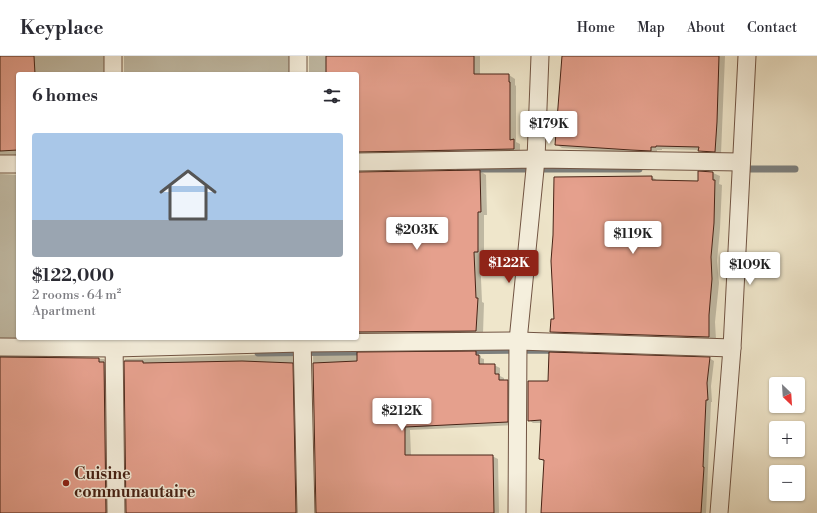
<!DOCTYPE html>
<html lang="en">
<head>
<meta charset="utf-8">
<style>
  body { margin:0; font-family:"Libre Bodoni",serif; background:#f2f2f3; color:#2b2b33; height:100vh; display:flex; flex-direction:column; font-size:15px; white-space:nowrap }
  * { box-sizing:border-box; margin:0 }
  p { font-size:13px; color:#7c7c81 }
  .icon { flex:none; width:22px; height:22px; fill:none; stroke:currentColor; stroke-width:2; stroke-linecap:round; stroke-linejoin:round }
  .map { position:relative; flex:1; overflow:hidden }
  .sheet { position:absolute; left:16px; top:16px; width:343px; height:268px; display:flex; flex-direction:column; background:#fff; border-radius:4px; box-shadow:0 1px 3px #0004 }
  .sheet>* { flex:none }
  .needle { width:26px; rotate:155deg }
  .controls { position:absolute; left:769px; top:321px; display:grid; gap:8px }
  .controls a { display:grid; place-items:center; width:36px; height:36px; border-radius:4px; background:#fff; box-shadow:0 1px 3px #0004; font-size:20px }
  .price { position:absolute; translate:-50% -34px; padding:0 9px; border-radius:4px; background:#fff; color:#222; font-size:13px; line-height:26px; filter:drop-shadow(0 1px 2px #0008) }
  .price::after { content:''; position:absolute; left:50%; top:24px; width:12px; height:9px; margin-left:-6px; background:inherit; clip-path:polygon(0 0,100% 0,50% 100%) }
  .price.selected { background:#8f2418; color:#fff }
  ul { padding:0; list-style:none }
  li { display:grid; align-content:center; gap:8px; height:212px; padding:0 16px }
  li+li { border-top:1px solid #e1e1e2 }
  li span { display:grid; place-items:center; height:124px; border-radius:4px; color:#555 }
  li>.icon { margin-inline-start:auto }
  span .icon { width:72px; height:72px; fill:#fffc; stroke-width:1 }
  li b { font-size:17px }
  h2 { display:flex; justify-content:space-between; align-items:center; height:48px; padding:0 16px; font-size:17px }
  header { display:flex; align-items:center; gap:24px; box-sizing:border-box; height:56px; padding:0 20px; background:#fff; border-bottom:1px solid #e1e1e2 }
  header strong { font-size:19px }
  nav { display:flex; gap:22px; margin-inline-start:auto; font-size:14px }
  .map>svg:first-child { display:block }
</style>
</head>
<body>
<header>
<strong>Keyplace</strong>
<nav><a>Home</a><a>Map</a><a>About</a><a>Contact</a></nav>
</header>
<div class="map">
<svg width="817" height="457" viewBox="0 0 817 457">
  <rect width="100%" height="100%" fill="#efe6cb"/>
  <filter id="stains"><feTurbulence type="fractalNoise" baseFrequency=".005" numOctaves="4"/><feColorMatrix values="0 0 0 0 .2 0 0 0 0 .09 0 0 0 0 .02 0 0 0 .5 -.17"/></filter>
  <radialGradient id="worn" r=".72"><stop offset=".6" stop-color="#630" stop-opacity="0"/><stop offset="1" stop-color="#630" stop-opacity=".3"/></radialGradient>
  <!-- shadow -->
  <g fill="#0003">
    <path d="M0,0h110l-1,18h-91v83l-18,3z"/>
    <path d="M124,0h171l-1,18h-170z"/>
    <path d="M309,0h171v19h29l6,4v6l1,1v56l4,2v8l-163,6v-84h-48z"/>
    <path d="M562,0h163l-4,98h-16l-5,-4 -38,-1v1h-5v4l-20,-1 -75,-5 -6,-4z"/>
    <path d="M480,115l6,4 1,40h-3v40h-4l2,47 2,1 -1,31 -126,2v-163z"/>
    <path d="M699,116l14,1 7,3 -1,8 3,1 -2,43 -3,33 2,22 -4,39 1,18 -158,-5 -7,-3 4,-12 97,-143 6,4 41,1z"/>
    <path d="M0,118l18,1v163h93l-1,3 -110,2z"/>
    <path d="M126,282h111l-106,3z"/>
    <path d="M475,296l6,4v2l3,1v6h10l6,3v8l4,2v3h3l6,4v40l-103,5 1,26h81l6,3 1,54h-182l-4,-159z"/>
    <path d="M292,298l6,4 3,155h-174l-2,-154z"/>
    <path d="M0,302l104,1 6,4 2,150h-112z"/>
    <path d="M709,302l5,3 -3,25 1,16h-1l-5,111h-164l3,-51 -5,-3 2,-36h-9l-4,-3 20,-38z"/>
  </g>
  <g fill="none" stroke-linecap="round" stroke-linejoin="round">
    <!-- stream -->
    <g stroke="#7c7f7d" stroke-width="7">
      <path d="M460,113h179"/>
      <path d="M742,113h53"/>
      <path d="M258,297l277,-3 45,1"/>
      <path d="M0,300h44"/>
    </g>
  </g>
  <!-- building -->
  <g fill="#e5a08d" stroke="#472316">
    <path d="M0,0h34l1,18h-17v76l-18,1z"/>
    <path d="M326,0h148v18h35v8h1v58l4,-1v10l-157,3v-78h-31z"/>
    <path d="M562,0h157l-2,66 -2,30 -17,-1 1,-4 -43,-1v1h-5v4l-20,-1 -76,-5z"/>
    <path d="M480,114l1,42h-3v40h-4l2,46h2l-2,33 -119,1v-160z"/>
    <path d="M698,115l15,1v8h2l-1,43 -3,34 1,22 -3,36v22l-159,-5 1,-13h3l-3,-58 2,-26 1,-58 98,-1v4l46,1z"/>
    <path d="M476,295v4h3v9h16v10h4v6h9v42l-103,5v28h88l1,58h-178l-3,-150 44,-2v-9z"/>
    <path d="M549,296l161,5 -3,26 1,17h-2l-3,67h1l-3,46h-160l3,-53 -5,-1 2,-39 -13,1v-40h20z"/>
    <path d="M0,301l94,1h5v4h5l2,151h-106z"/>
    <path d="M124,305h19v2l99,-2 51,2 3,150h-170z"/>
  </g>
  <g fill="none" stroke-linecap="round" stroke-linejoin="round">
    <!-- minor casing -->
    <g stroke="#715443" stroke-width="19">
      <g id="minor">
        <path d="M113,0v18"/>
        <path d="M298,0v18"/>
        <path d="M357,106l179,-3 205,3"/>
        <path d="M0,108h18"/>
        <path d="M114,282l2,175"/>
        <path d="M302,282l4,175"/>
        <path d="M0,291l114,1 188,-5 216,-2 214,7"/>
        <path d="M517,457l1,-172 18,-182 4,-103"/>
        <path d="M719,457l13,-165 15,-292"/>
      </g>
    </g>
    <!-- minor -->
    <use href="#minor" stroke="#f5efdd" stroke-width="17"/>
  </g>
  <!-- markers -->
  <circle fill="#8f2418" stroke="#f5efdd" stroke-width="1.5" cx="66" cy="427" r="4"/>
  <g text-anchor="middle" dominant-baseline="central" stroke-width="3" stroke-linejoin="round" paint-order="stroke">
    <!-- poi labels -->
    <g font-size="16" font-weight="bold" fill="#472316" stroke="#f5efdd" text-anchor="start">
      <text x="74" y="418">Cuisine<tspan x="74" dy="18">communautaire</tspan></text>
    </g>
  </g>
  <rect width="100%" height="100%" filter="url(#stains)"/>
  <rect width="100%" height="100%" fill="url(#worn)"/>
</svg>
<div class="controls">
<a><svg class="needle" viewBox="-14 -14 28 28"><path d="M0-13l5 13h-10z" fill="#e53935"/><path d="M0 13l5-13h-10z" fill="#7c7c81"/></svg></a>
<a>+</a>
<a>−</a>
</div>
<b class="price" style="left:549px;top:89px">$179K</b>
<b class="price" style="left:417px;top:195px">$203K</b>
<b class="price" style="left:633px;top:199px">$119K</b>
<b class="price selected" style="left:509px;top:228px">$122K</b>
<b class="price" style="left:750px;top:230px">$109K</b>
<b class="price" style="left:402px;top:376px">$212K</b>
<section class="sheet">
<h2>6 homes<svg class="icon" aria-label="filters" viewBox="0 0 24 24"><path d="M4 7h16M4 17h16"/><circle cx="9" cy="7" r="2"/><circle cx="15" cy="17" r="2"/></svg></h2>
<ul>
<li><span style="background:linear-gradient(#a9c7e8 70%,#9aa5b1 0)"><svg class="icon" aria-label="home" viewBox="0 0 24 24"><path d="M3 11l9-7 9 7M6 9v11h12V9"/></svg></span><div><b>$122,000</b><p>2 rooms · 64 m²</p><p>Apartment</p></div></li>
</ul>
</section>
</div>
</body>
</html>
